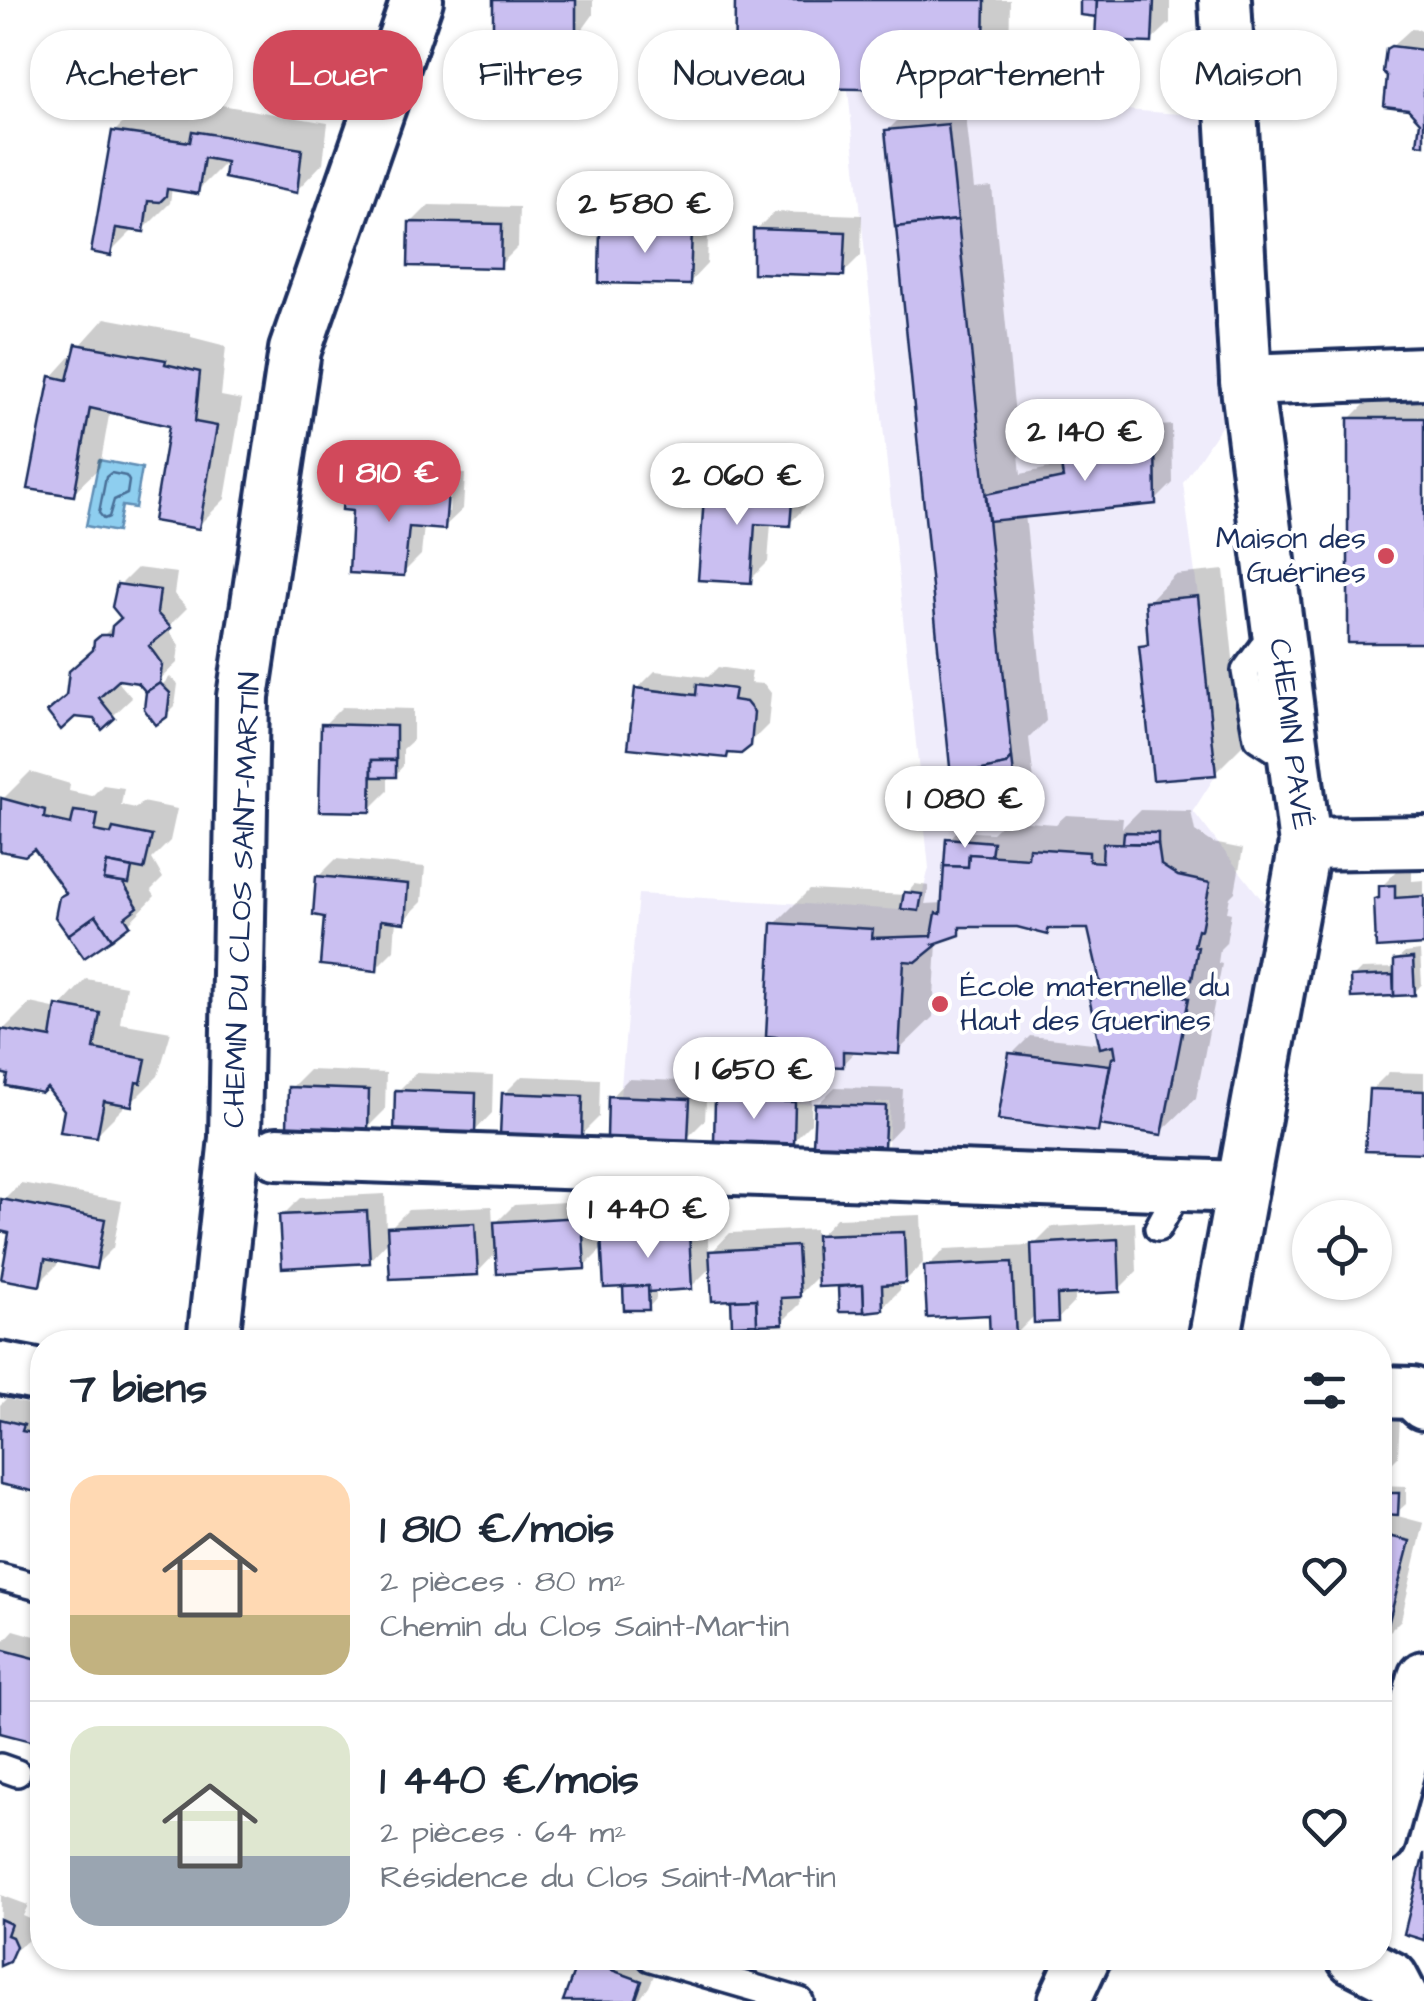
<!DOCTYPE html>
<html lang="fr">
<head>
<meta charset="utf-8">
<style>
  body { margin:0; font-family:"Architects Daughter",sans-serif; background:#f2f2f3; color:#1f2937; height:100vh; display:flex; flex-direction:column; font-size:38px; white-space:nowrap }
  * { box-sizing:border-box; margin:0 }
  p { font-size:32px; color:#747a83 }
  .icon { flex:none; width:55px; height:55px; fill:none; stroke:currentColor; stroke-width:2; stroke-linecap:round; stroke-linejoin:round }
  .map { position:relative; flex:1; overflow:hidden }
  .panel { position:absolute; left:30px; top:1330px; width:1362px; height:640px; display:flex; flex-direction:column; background:#fff; border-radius:40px; box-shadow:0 2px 8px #0004 }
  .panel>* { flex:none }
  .banner { position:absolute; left:30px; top:30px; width:1365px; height:90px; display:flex; gap:20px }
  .buttons { position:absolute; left:1292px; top:1200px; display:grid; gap:20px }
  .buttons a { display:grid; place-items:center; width:100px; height:100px; border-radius:50%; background:#fff; box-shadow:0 2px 8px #0004; font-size:50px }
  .price { position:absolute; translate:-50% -85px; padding:0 22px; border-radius:35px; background:#fff; color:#222; font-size:32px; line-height:65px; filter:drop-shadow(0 2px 5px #0008) }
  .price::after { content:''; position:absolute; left:50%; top:60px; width:30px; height:22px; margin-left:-15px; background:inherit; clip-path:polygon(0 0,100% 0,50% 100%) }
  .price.current { background:#d1495b; color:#fff }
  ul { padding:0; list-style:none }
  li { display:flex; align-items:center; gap:30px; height:250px; padding:0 40px }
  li+li { border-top:2px solid #e0e1e3 }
  li span { display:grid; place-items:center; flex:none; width:280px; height:200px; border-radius:30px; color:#555 }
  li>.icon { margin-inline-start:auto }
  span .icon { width:120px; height:120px; fill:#fffc; stroke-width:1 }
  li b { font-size:42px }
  h2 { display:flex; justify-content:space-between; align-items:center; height:120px; padding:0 40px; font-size:42px }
  .pill { padding:0 35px; border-radius:40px; background:#fff; box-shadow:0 2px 8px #0004; font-size:35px; line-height:90px }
  .pill.current { background:#d1495b; color:#fff }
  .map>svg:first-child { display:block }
</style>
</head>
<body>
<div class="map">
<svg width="1424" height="2001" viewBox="0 0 1424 2001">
  <rect width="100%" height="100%" fill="#fff"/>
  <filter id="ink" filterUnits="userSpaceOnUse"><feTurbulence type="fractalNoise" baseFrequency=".01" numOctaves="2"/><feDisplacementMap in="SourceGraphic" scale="20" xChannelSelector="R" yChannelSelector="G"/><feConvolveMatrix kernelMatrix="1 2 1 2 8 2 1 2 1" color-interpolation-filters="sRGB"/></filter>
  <g filter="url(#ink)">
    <!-- built -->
    <path fill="#efecfb" d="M848,90l360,26 16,306 -41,61 15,113 18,179 -23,36 76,98 -47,252 -334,-9 2,-50 -41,3 -229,-8 18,-203 280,17 11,-43z"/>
    <!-- water -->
    <path fill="#8eceef" stroke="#608eb5" stroke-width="2.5" d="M99,460l43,8 -7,40 -13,-2 -5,26 -31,-6z"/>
    <!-- shadow -->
    <g fill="#0003" fill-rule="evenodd">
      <path d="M496,0h97v15l-18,25h-16l-3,17 -9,8h-52z"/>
      <path d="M738,0h272l-1,62 -27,26z"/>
      <path d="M1083,0h87v23l-19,18 -52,-26z"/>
      <path d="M1411,29l13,1v113l-1,-22 -35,-71z"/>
      <path d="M141,105l70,10 10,-10 107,18 -5,40 -26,27 -68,-31 -32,32 -25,-4 -2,16 -27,27 -8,-2 -25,25 4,-121z"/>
      <path d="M965,107l9,82 18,-2 29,287 43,-9 -2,-14 18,-18 92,-8 1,58 -18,18 -130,13 21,207 -17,17 7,61 -23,22 43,3 10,-9 57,3 -1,10 18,-18 51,1 4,20 18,12 30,6 -8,43 -5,5 -3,15 4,1 -5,30 -6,6 -2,14 4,1 -26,134 -35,34 -58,-9 -6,7 -85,-76 18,-18 72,8 -10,-46 11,-11 -13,-61h-36l-7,7 -30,-6 -51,-2 -7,8 -22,9 -4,75 -35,34 -41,-2 -15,16 -54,-30 -13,-111 34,-34 97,5 9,-11 14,2 -4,18 19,-1 5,-63 8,-9 35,2 16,-15 -50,4 -71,-691 18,-18z"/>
      <path d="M429,205l90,2 -1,40 -18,18 -89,-42z"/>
      <path d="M621,210l88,3 -2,51 -18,19 -86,-55z"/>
      <path d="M774,212l88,3 -1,40 -18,18 -87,-43z"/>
      <path d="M105,318l86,16v3l35,9 -5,50 21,4 -17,99 -27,27 -26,-102 -62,-14 -10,57 -27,26 -21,-116z"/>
      <path d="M1384,385h40v255l-74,-221z"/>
      <path d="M725,466l85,6 -3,33 -18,19 -18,-1 -3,39 -18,18 -49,-3 7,-100 8,-8z"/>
      <path d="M364,467l101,7 -2,35 -19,18 -20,-1 -3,29 -18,18 -49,-65 -8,-23zM446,479h5l-2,33h-5z"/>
      <path d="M137,568l40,5 -3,21 13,14 -20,20 12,17 -2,18 -28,27 4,4 17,-17 8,7 -3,22 -9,9 -27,-34 -25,-4 18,21 -30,28 -33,-32 27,-51 27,-27 -4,-30z"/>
      <path d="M1224,570l18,176 -27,27 -73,-126 8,-9 -2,-36 26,-27z"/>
      <path d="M718,667l34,5 -2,11 14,1 7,9 -3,32 -19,19 -23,11 -89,-66 18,-18 53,6z"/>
      <path d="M342,707l71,2v31l-10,9v17l-8,9h-7v16l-18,18 -46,-84z"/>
      <path d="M30,772l40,12 -1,7 23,5 11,-11 21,3 -3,17 15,3 6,-6 35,7 -7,32 -18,18 11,19 -12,12 4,6 -26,27 -45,32 -16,-63 -33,-47 -11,8 -24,-4 3,-50z"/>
      <path d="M336,859l89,8 -3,35 -18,18 -8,-1 -2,31 -18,18 -49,-53 -9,-38z"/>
      <path d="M1412,868v13l12,-1v63l-47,-43 4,-5v-8l18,-18z"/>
      <path d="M1420,951l2,33 -8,9 -61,3 -1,-18 9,-9 35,-1v-7l9,-8z"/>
      <path d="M86,979l40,7 -6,37 51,9 -13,44 -27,27 -7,-1 -1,6 -27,27 -29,-26 -19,-24 -48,-15 3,-40 27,-27 28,6z"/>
      <path d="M309,1070l77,3 -1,37 -18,18 -76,-40z"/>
      <path d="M1389,1072l35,1v77l-53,-60z"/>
      <path d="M416,1073l77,3 -1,37 -18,19 -76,-41z"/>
      <path d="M522,1076l78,3 -1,38 -18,18 -77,-41z"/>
      <path d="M628,1079l79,3 -2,38 -18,18 -77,-40z"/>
      <path d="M735,1083l77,2 -1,38 -18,18 -76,-40z"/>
      <path d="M835,1087l68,2 -2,37 -18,19 -66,-40z"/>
      <path d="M21,1183l101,18 -9,47 -18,18 -37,-7 -1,6 -18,18 -27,-52 -12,-2 3,-28z"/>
      <path d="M385,1194l1,38 22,-22 84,-4 1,20 21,-21 85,-5 2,39 21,-20 84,-5 3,41 21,-22 85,-4v11l21,-22 85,-3 2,48 -18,18h-5v9l-18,18 -41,-20 4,-4 -25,-10 -21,21 1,9 -18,18 -48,-21 -21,-36 -22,22 -35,2v10l-8,9 -23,-24 -21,-37 -20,20 -86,-16 -21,22 -87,-34 -21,22 -87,-45 18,-18z"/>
      <path d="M1135,1222l2,49 -18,18 -44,3v9l-18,19 -21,-6 -21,21 -24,-23 -64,-45 18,-18 85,-4v4l22,-22z"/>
      <path d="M6,1399l34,8 2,81 -2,3 -40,-10v-76z"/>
      <path d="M1380,1415h20l-2,42 -18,18z"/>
      <path d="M1380,1485l26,1v18l-12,11 30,8 -23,97 -18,18 -3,-1v-117l8,-8h-8z"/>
      <path d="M14,1630l28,8v104l-42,-11v-86z"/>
      <path d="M1,1895l27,10 -5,11 7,3 2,7 -5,15 -27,22z"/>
      <path d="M582,1958h63l14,5 -10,24 -11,14h-73z"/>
    </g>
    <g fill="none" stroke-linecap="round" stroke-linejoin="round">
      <!-- shore -->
      <path stroke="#496f98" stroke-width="2.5" d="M111,473l15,3 3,5 -2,13 -13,6 -5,17 -5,2 -5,-6 7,-36z"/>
    </g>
    <!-- building -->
    <g fill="#cabff1" stroke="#1b2f5e" stroke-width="2.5">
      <path d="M493,0h83v35h-26l-1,7h-6l-1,26h-49z"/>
      <path d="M735,0h250l-2,91 -249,-4z"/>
      <path d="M1080,0h17v17l-17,-2z"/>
      <path d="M1097,0h57l-2,43 -57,-2z"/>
      <path d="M1391,46l33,4v95l-7,-1 3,-22 -12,-13 -24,-3 3,-30 -4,-4 3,-23z"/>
      <path d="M948,124l10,96 -63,7 -10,-97z"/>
      <path d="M112,131l78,11 2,-11 110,18 -5,44 -73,-15 2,-16 -22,-4 -6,36 -31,-5 -1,7 -6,6 -12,-1 -4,31 -28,-4 -5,28 -20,-4z"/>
      <path d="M958,220l54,538 -6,7 -55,12 -55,-550z"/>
      <path d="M409,222l93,2 -1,44 -93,-2z"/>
      <path d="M600,227l92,3 -2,55 -91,-2z"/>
      <path d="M753,229l93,3 -2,44 -91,-3z"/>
      <path d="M76,344l90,16 -1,4 35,8 -5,50 22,4 -18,103 -46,-8 16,-95 -79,-18 -16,88 -46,-7 22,-113 17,4z"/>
      <rect x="1348" y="418" width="76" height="225"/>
      <path d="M1155,442l1,62 -167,17 -3,-27 77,-16 -4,-27z"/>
      <path d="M705,476l52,4v7l-52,-4z"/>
      <path d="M705,483l88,7 -3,36 -35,-2 -4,59 -53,-3z"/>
      <path d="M344,484l104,8 -3,38 -36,-3 -5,49 -55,-3 3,-62 -10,-1z"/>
      <path d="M117,584l43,6 -3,23 14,15 -22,18 13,18 -2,19 -14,9 -8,-9 -19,-3 -20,18 16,20 -13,12 -8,-11 -19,-2 -14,13 -14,-18 19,-16 3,-25 24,-21 1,-9 7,-6h10l1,-9 9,-8 -9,-11z"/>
      <path d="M1198,596l18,179 -63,5 -14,-134 9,-1 -3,-44z"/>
      <path d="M160,683l10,10 -3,24 -11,8 -12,-16 2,-17z"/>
      <path d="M697,684l38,5 -2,11 13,2 8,10 -3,34 -10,8 -13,-1 -1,5 -99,-10 7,-60 61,7z"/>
      <path d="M321,724l75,2v34h-24l-1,52 -52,-1z"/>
      <path d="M1012,758l7,61 -63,6 -5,-48 55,-12z"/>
      <rect x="372" y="760" width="24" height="17"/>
      <path d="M1,798l44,12 -1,8 27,6 3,-13 24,3 -3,17 16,3 2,-6 39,8 -8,34 -37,-7 -3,17 19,3 15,24 -13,10 5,8 -18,14 -16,-24 -28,20 -13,-18 4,-20 7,-4 -32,-44 -9,7 -25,-5z"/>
      <path d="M1124,832l34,1v11l-35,-1z"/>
      <path d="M946,838l47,4 -2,14 -22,-2 -1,13 -24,-1z"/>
      <path d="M1103,843l55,1 3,21 17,11 32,7 -9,47 -3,-1 -4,17 4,1 -6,33 -4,-1 -3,18 4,1 -27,137 -63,-10 13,-67 4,-1 -2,-12 -14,3 -11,-50 14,-3 -15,-66h-40v6l-31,-8h-57v8l-26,9 3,1 -21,17 -12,-1 -5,93 -56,-3v16l-59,-3 2,-26 -20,-2 6,-113 101,6 -1,9 60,-2 4,-23 5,1 3,-48 24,1 1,-13 59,4 1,-10 60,4v9l13,1z"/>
      <path d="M107,863l25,5 -3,16 -25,-4z"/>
      <path d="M316,876l92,8 -3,39 -24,-3 -4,51 -57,-6 4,-48 -11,-2z"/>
      <path d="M1395,885v13l29,-2v49l-48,3 -2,-49 5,-1v-12z"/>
      <path d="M904,892l18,2 -3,17 -18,-2z"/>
      <path d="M96,915l16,24 -28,19 -16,-23z"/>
      <path d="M1413,958l2,37 -21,1v-36z"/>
      <path d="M1393,975l1,21 -43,2 -1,-21z"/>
      <path d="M56,1005l44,8 -6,36 52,10 -5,24 -5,-1 -4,24 -28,-5 -7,36 -37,-5 4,-22 -17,-22 -5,5 -36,-7 2,-11 -8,-2 1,-44 50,9z"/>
      <path d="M1009,1053l101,12 -12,67 -100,-12z"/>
      <path d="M288,1087l81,3 -1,41 -81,-3z"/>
      <path d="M1369,1089l55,2v62l-59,-2z"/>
      <path d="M395,1090l81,3 -1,41 -81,-3z"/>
      <path d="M502,1093l81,3 -1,41 -82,-2z"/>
      <path d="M608,1096l82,3 -2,41 -81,-2z"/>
      <path d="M715,1100l80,2 -1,42 -80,-2z"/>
      <path d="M815,1104l71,2 -2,41 -71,-2z"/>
      <path d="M1,1199l104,20 -9,50 -51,-10 -5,27 -39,-7 8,-46 -9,-2z"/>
      <path d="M367,1211l3,52 -88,5 -3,-53z"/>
      <path d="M582,1217l3,52 -88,5 -3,-52z"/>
      <path d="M475,1223l3,52 -88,4 -3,-52z"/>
      <path d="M689,1231l3,58 -44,3v-6l-44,2 -3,-52z"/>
      <path d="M904,1232l2,51 -24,2 1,25 -19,2 -1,-27 -45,2 -2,-52z"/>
      <path d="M1118,1239l2,53 -63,3 1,27 -24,1 -3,-79z"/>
      <path d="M797,1246l3,51 -19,1 2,26 -26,1 -1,-26 -44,2 -3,-50z"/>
      <path d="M1012,1262l4,75 -26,2 -1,-24 -62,3 -3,-52z"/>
      <path d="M863,1285l1,27h-25l-1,-25z"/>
      <path d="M648,1286l1,24h-25l-1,-23z"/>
      <path d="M756,1299l1,25 -25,1 -1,-25z"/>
      <path d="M0,1419l24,6 -2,6 20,4 -1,58 -41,-9z"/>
      <path d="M1380,1493h19l-1,22 -18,-1z"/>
      <path d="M1380,1534l30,7 -26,99 -4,-1z"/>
      <path d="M0,1649l42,11v84l-42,-11z"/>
      <path d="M1424,1853v87l-20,-6z"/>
      <path d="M0,1919l11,5 -4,11 5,2 4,9 -7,16 -9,4z"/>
      <path d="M579,1958l63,23 -7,20h-72z"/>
    </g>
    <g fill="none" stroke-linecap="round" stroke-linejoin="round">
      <!-- service casing -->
      <g stroke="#1b2f5e" stroke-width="32">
        <g id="service">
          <path d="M1279,637l-17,11 -17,23 12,67 17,11 19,1"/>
          <path d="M1158,1228l24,-44"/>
          <path d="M0,1577l42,11"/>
          <path d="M0,1767l17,6"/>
          <path d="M651,1958l149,43"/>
        </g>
      </g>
      <!-- minor casing -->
      <g stroke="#1b2f5e" stroke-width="58">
        <g id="minor">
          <path d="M1246,380l178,-7"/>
          <path d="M1305,844l119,-2"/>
          <path d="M277,1153l965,34"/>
          <path d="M213,1342l22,-204 8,-441 52,-347 122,-350"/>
          <path d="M1214,1342l91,-498 -59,-464 -21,-380"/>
          <path d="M0,1368l42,8"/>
          <path d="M1380,1392l32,1 12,11"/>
          <path d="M1380,1839l44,-162"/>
          <path d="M1353,1958l39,20 12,23"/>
          <path d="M1064,2001l20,-43"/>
        </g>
      </g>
      <!-- service -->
      <use href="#service" stroke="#fff" stroke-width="25"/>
      <!-- minor -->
      <use href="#minor" stroke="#fff" stroke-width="50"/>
    </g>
  </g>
  <!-- markers -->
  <g fill="#d1495b" stroke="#fff" stroke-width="4">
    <circle cx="1386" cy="556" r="10"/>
    <circle cx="940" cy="1004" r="10"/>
  </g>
  <g text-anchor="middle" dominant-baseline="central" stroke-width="8" stroke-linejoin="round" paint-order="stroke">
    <!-- poi labels -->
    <g font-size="30" fill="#1b2f5e" stroke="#fff" text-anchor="end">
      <text x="1366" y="539">Maison des<tspan x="1366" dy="34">Guérines</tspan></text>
      <text x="960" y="987" text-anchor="start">École maternelle du<tspan x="960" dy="34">Haut des Guerines</tspan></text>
    </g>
    <!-- street labels -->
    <g font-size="30" fill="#1b2f5e" stroke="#fff">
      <text transform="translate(1291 734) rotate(83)">CHEMIN PAVÉ</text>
      <text transform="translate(242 900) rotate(-88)">CHEMIN DU CLOS SAINT-MARTIN</text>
    </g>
  </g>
</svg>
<div class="buttons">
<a><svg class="icon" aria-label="locate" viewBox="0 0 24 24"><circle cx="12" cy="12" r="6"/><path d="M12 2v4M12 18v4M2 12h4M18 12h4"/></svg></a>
</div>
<b class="price" style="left:645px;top:256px">2 580 €</b>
<b class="price" style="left:1085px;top:484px">2 140 €</b>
<b class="price current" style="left:389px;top:525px">1 810 €</b>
<b class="price" style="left:737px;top:528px">2 060 €</b>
<b class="price" style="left:965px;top:851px">1 080 €</b>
<b class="price" style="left:754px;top:1122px">1 650 €</b>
<b class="price" style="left:648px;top:1261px">1 440 €</b>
<div class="banner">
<a class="pill">Acheter</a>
<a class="pill current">Louer</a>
<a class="pill">Filtres</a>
<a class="pill">Nouveau</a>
<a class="pill">Appartement</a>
<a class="pill">Maison</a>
</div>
<section class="panel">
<h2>7 biens<svg class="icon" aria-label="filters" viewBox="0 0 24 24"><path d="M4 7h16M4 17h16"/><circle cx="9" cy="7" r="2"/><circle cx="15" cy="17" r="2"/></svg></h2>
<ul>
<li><span style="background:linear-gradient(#ffd9b3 70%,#c2b280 0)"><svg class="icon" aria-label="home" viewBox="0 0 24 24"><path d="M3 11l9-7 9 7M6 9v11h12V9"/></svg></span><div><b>1 810 €/mois</b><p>2 pièces · 80 m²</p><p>Chemin du Clos Saint-Martin</p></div><svg class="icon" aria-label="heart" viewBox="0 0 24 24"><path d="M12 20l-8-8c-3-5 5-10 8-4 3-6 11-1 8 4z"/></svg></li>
<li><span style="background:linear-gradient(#dfe7d0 65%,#9aa5b1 0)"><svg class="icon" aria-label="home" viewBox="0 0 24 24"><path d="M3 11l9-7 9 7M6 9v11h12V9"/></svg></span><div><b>1 440 €/mois</b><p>2 pièces · 64 m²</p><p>Résidence du Clos Saint-Martin</p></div><svg class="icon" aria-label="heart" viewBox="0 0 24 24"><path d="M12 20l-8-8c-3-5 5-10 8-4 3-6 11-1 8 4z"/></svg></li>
</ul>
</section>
</div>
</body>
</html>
